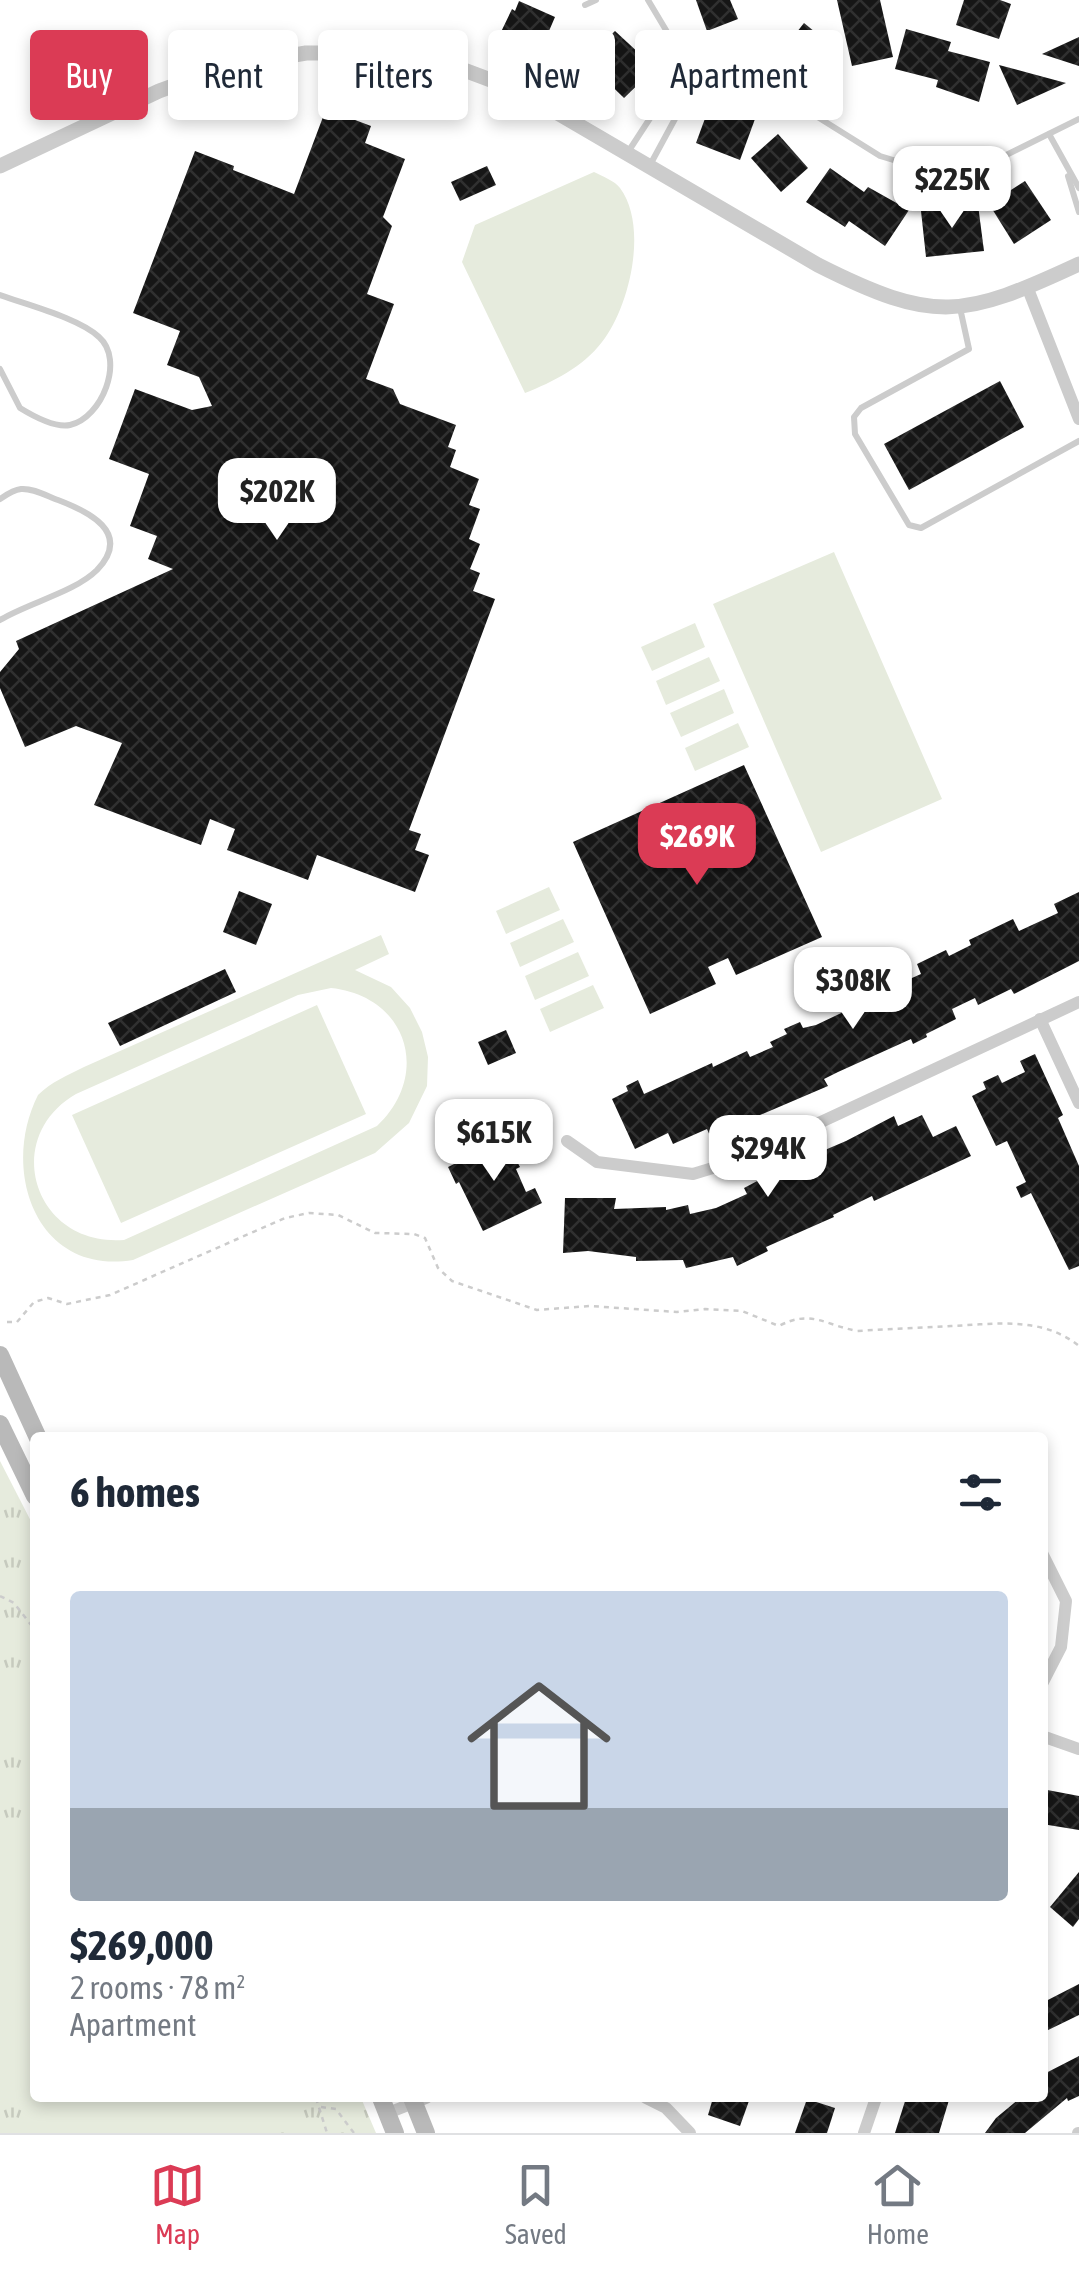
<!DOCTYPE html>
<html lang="en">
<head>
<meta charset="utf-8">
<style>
  body { margin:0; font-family:"Asap Condensed",sans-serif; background:#f2f2f3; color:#1f2937; height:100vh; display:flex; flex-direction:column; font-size:38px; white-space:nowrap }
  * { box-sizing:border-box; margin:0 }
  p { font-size:32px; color:#747a83 }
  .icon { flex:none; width:55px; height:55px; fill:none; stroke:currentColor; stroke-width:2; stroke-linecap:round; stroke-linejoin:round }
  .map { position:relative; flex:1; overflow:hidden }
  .sheet { position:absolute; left:30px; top:1432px; width:1018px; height:670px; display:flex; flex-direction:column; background:#fff; border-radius:10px; box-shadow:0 5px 15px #0003 }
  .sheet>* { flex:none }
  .hud { position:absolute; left:30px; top:30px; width:1020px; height:90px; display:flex; gap:20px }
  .price { position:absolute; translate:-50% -85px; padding:0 22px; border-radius:20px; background:#fff; color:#222; font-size:32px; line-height:65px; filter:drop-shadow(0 2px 5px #0008) }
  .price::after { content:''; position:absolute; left:50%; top:60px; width:30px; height:22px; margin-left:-15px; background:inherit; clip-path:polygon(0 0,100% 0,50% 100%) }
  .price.active { background:#db3b55; color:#fff }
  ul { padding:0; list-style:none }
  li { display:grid; align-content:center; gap:20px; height:530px; padding:0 40px }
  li+li { border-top:2px solid #e0e1e3 }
  li span { display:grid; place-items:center; height:310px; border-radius:10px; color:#555 }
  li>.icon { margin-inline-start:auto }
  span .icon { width:180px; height:180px; fill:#fffc; stroke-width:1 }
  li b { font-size:42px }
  h2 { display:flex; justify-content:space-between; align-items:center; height:120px; padding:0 40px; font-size:42px }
  .chip { padding:0 35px; border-radius:10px; background:#fff; box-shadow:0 5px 15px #0003; font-size:35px; line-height:90px }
  .chip.active { background:#db3b55; color:#fff }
  .dock { display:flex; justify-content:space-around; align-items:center; height:140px; border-top:2px solid #e0e1e3; background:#fff; font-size:28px; color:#747a83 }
  .dock a { display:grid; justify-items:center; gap:5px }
  .dock .active { color:#db3b55 }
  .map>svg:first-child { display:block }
</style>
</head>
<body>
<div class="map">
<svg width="1079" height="2133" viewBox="0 0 1079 2133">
  <defs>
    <pattern id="grass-tufts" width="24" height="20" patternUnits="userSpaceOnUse" patternTransform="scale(2.5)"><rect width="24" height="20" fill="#e6ebdd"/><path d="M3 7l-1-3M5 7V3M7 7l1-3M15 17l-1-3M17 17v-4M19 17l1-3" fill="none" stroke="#c6cabe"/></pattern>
    <pattern id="building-cross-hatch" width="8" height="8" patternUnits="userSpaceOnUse" patternTransform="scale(2.5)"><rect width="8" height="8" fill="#161616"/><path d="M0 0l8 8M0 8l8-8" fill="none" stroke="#303030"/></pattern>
  </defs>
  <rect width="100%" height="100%" fill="#fff"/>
  <!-- grass -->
  <path fill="url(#grass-tufts)" d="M0,1461l35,68v569h326l15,35h-376z"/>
  <!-- garden -->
  <g fill="#e6ebdd" fill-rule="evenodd">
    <path d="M594,172c8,4 21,9 26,16 29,39 9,120 -18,154 -19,25 -49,40 -77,51l-63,-131 13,-37z"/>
    <path d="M834,552l108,247 -121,53 -108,-248z"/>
    <path d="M695,623l10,24 -53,24 -11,-24z"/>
    <path d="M709,657l11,24 -54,24 -10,-24z"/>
    <path d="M724,689l10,24 -53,24 -11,-24z"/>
    <path d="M738,723l11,24 -54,24 -10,-23z"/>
    <path d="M549,887l11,23 -54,24 -10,-23z"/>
    <path d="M563,919l11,23 -54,25 -10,-24z"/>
    <path d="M381,935l8,19 -34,16 36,17 19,21 12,24 6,25 -1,29 -18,37 -34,30 -242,107c-97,16 -133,-90 -95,-165 13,-13 30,-20 46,-28zM331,988c76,8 101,86 46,138l-253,114c-90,7 -124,-102 -48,-146l222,-99z"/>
    <path d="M578,952l11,24 -54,24 -10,-24z"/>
    <path d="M593,985l11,23 -54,24 -10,-23z"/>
    <path d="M317,1005l49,109 -245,109 -49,-108z"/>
    <path d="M0,1663l35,57 -35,17z"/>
    <path d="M0,1848h35v230l-15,7 -17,-4 -3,-7z"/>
    <path d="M82,2098h183l4,35h-240l3,-13z"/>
  </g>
  <!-- building -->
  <g fill="url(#building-cross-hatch)">
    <path d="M696,0h34l8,19 -31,12z"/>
    <path d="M837,0h43l13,57 -41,9z"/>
    <path d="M964,0h36l11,4 -12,35 -43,-14z"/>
    <path d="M519,1l36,16 -15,35 -40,-18 12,-25 3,2z"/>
    <path d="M804,23l33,27 -28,36 -34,-26z"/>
    <path d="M906,29l45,13 -3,9 42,11 -11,40 -43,-15 2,-7 -43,-11z"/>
    <path d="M615,31l40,37 -31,30 -39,-38z"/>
    <path d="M1079,37v29l-37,-12z"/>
    <path d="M999,65l67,18 -49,22z"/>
    <path d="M711,102l44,17 -15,41 -44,-17z"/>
    <path d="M326,109l45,17 -6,17 40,16 -22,58 9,9 -25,68 27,10 -28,75 27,10 7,15 56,21 -8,22 8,3 -6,17 29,12 -10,26 11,4 -11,30 11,5 -10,25 10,4 -7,18 22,8 -86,231 12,4 -6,16 14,5 -14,37 -98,-37 -9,25 -81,-30 8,-21 -25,-10 -9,26 -107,-40 28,-62 -46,-17 -51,21 -25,-59v-16l19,-23 -3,-8 157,-72 -25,-10 9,-23 -27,-10 19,-52 -40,-15 26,-70 57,21 20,-4 -13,-29 -32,-12 13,-34 -47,-18 62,-162 39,15 -1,4 61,24z"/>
    <path d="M778,134l30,34 -27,24 -30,-34z"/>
    <path d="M487,166l9,19 -36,16 -9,-19z"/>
    <path d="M830,168l34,24 4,-5 41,23 -24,36 -36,-25 -4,6 -39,-25z"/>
    <path d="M1025,181l26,39 -37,24 -25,-40z"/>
    <path d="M978,205l6,46 -58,6 -5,-46z"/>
    <path d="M1000,381l24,46 -115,63 -25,-46z"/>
    <path d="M744,765l78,172 -86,38 -8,-17 -20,9 8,17 -66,30 -77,-172z"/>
    <path d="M239,891l33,13 -16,41 -33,-13z"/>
    <path d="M1079,892v69l-65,33 -3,-5 -33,16 -3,-7 -23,11 4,10 -30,15 1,3 -14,7 -2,-5 -73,33 -14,7 4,7 -68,29 1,3 -15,7 -1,-3 -34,16 -4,-9 -34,15 -5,-11 -33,16 -23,-50 16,-8 -2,-5 12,-6 6,14 68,-31 1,4 34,-16 3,6 23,-10 -3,-5 17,-8 -3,-5 16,-7 3,6 13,-3 40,-19 -5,-9 17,-8 3,7 50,-22 -4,-10 29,-14 3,6 22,-11 -2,-5 44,-21 6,12 39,-18 -4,-9z"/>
    <path d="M225,969l11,23 -116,54 -12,-23z"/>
    <path d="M506,1030l10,23 -28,12 -10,-23z"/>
    <path d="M1035,1054l28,61 -5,3 21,48v100l-10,4 -38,-77 -10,5 -5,-11 10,-5 -19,-41 -11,5 -24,-50 14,-7 -3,-7 15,-7 4,8 23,-11 -5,-11z"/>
    <path d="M922,1115l11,22 23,-11 15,30 -97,45 -2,-5 -39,19 1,2 -68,30 2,4 -31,15 -4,-9 -47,11 -3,-8 -47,1v-4l-48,-6 -25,2 2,-55h51l-2,11 52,-2v3l22,-5 2,9 26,-6 31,-14 -3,-6 34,-18 68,-29 48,-25 4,10z"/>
    <path d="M512,1136l8,17 -6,3 6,11 -4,2 10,23 9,-4 7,15 -59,28 -24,-49 -3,2 -8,-17z"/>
    <path d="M1042,1789l37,7v34l-37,-6z"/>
    <path d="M1079,1872v47l-6,8 -23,-20z"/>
    <path d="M1079,1984v31l-37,18v-30z"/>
    <path d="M1079,2056v40l-11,5 -1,-3 -42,35h-40l11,-15 24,-20h22v-23z"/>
    <path d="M713,2098h37l-10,28 -32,-11z"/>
    <path d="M906,2098l43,2 -10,33h-44z"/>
    <path d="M807,2099l28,9 -8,25h-32z"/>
  </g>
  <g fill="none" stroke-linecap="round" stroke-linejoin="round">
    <!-- path -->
    <g stroke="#ccc" stroke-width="2.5" stroke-dasharray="5 5" stroke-linecap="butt">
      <path d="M7,1322h10l17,-20 14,-4 19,6 43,-9 175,-77 24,-5 29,2 37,18 39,1 11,4 13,30 14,13 85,29 53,-4 87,6 28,-3 37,2 37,15c32,-17 46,-1 78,5 32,-2 63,-3 94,-5 44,-2 91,-10 128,20"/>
      <path d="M0,1596l14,7 21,27"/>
      <path d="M316,2098l11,35"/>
      <path d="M321,2107l15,2 18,24"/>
    </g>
    <!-- service -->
    <g stroke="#ccc" stroke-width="6">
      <path d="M648,0l43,72 61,4 128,80 66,20 16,-1 16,-6 101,-50"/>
      <path d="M585,5l11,-5"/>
      <path d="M1049,134l30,54"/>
      <path d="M628,152l30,-46 33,-34"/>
      <path d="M650,165l26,-48 6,-32"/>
      <path d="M1068,176l11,36"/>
      <path d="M0,295c27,10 79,23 99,42 26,23 3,81 -29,88 -15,3 -37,-9 -50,-17l-20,-39"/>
      <path d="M960,308l9,41 -108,59 -7,9 1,17 54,91 12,3 158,-87"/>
      <path d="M0,499c6,-4 13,-9 21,-10 12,-1 26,7 37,11 29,11 75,32 39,70 -22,22 -69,33 -97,50"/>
    </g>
    <!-- minor -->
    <g stroke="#ccc" stroke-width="12">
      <path d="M1028,289l51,130"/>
      <path d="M1040,1019l39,84"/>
      <path d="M567,1141l30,21 96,12 46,-14 340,-158"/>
      <path d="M1042,1553l24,48 -5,46 -19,37"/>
      <path d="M1042,1736l37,13"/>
      <path d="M646,2098l20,10 24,25"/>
      <path d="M388,2113l38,-15"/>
      <path d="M864,2133l12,-35"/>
      <path d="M1078,2133h1"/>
    </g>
    <!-- tertiary -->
    <path stroke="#ccc" stroke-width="15" d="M0,166l159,-75 66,-24 81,-14h80l70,14 64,24 298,174c117,59 145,53 261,-1"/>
    <!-- secondary -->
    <g stroke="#b9b9b9" stroke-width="18">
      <path d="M0,1355l38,83"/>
      <path d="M0,1424l35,72"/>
      <path d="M381,2098l14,35"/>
      <path d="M412,2098l14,35"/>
    </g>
  </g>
</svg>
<b class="price" style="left:952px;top:231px">$225K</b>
<b class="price" style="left:277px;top:543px">$202K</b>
<b class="price active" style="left:697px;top:888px">$269K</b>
<b class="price" style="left:853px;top:1032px">$308K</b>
<b class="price" style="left:494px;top:1184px">$615K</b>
<b class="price" style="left:768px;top:1200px">$294K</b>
<div class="hud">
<a class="chip active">Buy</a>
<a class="chip">Rent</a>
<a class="chip">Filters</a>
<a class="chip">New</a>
<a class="chip">Apartment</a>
</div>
<section class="sheet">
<h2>6 homes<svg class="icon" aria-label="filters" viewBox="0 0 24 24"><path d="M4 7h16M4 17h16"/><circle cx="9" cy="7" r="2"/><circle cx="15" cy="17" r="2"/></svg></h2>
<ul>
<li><span style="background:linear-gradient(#c9d6e8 70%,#9aa5b1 0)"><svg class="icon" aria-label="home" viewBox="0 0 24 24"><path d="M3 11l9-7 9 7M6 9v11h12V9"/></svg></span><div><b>$269,000</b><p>2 rooms · 78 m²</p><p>Apartment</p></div></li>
</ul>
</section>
</div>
<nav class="dock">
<a class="active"><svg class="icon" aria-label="map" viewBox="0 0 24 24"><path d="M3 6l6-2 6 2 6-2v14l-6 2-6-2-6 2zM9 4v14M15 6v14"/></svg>Map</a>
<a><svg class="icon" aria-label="saved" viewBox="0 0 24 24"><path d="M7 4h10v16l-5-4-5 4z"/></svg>Saved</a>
<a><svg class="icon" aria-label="home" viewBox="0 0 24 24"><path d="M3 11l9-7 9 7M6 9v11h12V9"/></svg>Home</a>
</nav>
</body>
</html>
